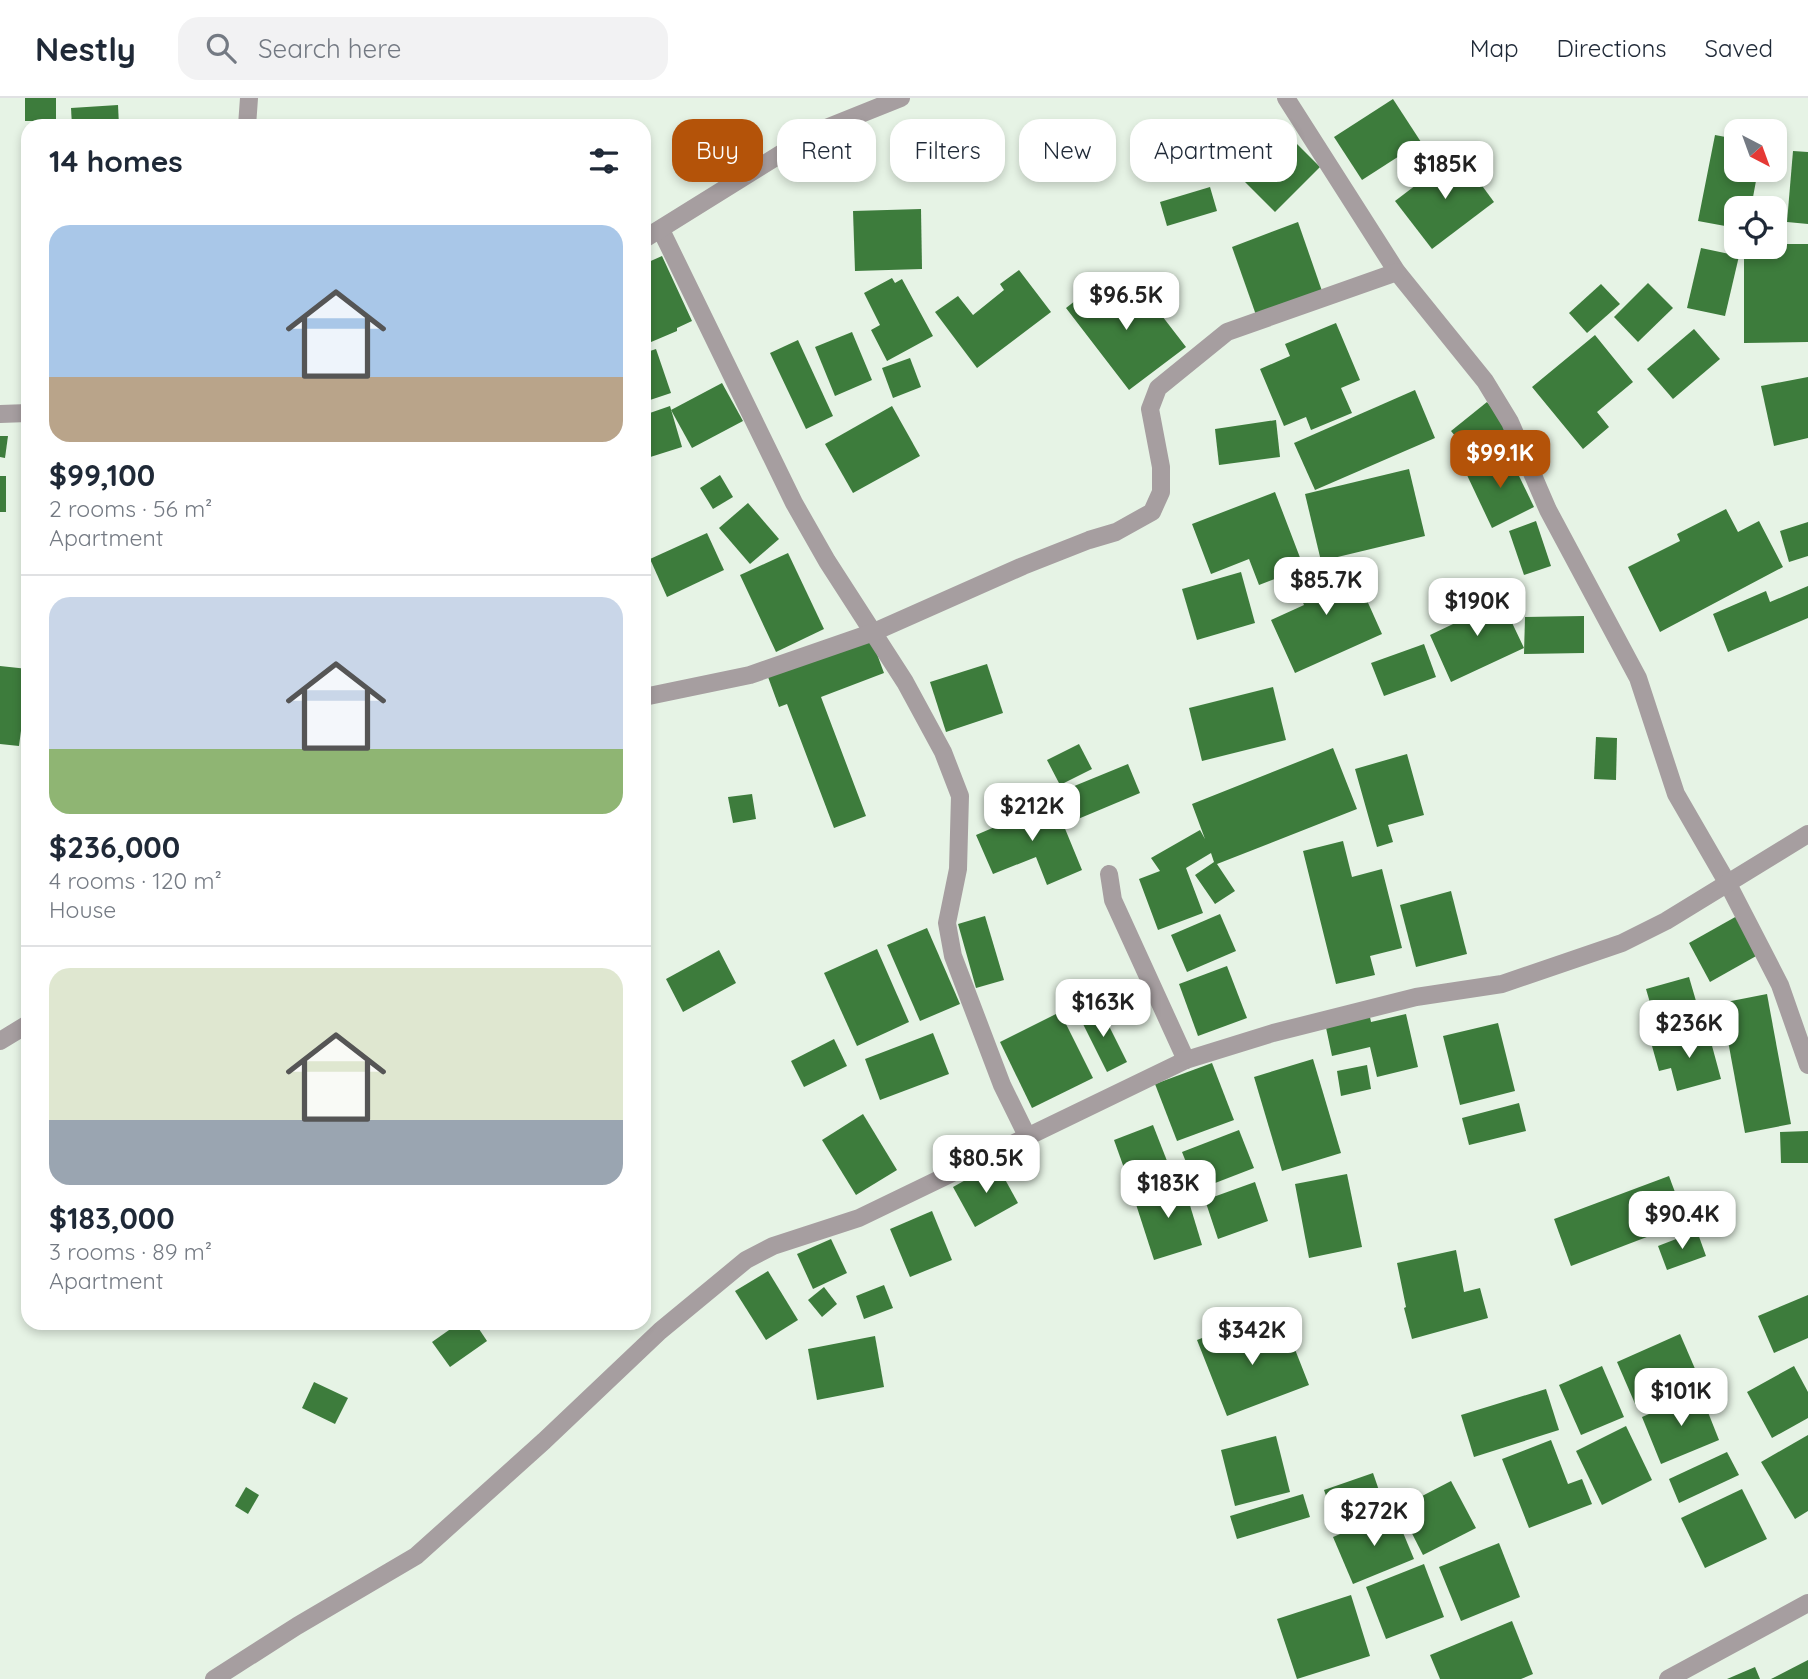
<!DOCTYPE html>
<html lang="en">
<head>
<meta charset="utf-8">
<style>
  body { margin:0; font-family:Quicksand,sans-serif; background:#f2f2f3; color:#1f2937; height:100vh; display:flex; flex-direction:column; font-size:26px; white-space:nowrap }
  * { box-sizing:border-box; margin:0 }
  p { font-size:23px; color:#747a83 }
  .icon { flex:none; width:38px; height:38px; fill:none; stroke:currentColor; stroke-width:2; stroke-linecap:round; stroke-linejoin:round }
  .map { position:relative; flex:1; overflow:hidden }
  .side { position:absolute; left:21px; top:21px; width:630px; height:1211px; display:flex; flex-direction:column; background:#fff; border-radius:21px; box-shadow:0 4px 10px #0003 }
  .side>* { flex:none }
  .guide { position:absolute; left:672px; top:21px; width:665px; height:63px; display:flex; gap:14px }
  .needle { width:46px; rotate:139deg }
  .fabs { position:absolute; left:1724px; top:21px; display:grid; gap:14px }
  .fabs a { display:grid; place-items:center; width:63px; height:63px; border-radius:14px; background:#fff; box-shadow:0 4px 10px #0003; font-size:35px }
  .price { position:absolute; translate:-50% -60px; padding:0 16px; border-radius:14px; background:#fff; color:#222; font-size:23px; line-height:46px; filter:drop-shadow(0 2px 4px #0008) }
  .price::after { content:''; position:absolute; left:50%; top:42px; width:21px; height:16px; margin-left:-10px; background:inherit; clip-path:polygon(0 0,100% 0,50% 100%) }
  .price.active { background:#b45309; color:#fff }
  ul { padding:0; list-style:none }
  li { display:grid; align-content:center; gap:14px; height:371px; padding:0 28px }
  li+li { border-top:2px solid #e0e1e3 }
  li span { display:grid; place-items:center; height:217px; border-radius:21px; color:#555 }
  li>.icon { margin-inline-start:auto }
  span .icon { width:126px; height:126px; fill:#fffc; stroke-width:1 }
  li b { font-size:30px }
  h2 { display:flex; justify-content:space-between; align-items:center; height:84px; padding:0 28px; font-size:30px }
  .chip { padding:0 24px; border-radius:21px; background:#fff; box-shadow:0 4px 10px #0003; font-size:24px; line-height:63px }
  .chip.active { background:#b45309; color:#fff }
  header { display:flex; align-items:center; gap:42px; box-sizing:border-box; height:98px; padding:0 35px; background:#fff; border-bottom:2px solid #e0e1e3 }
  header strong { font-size:33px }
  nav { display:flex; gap:38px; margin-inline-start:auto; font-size:24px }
  .search { width:490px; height:63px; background:#f2f2f3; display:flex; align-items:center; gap:18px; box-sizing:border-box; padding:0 24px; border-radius:21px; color:#747a83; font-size:26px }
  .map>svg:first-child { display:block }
</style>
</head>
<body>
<header>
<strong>Nestly</strong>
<div class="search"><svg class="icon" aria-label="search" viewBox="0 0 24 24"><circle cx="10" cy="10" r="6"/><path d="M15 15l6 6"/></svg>Search here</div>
<nav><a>Map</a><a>Directions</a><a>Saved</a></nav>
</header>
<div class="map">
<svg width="1808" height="1581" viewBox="0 0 1808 1581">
  <rect width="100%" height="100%" fill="#e6f3e5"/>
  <!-- building -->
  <g fill="#3d7c3c">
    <rect x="25" y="0" width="31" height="23"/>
    <path d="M1393,1l28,43 -59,38 -28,-43z"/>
    <path d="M118,7l1,21h-47l-1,-18z"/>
    <path d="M1276,25l44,44 -45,45 -44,-44z"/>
    <path d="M1715,37l21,4v31h22l-7,38h-15v20l-38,-7z"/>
    <path d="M28,44v27l-4,1 -3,-27z"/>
    <path d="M1793,53l15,1v72l-21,-2z"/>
    <path d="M1458,55l36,49 -62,47 -37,-48z"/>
    <path d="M1210,89l7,24 -50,15 -7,-24z"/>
    <path d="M921,111l1,60 -67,2 -2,-60z"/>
    <path d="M1298,124l24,69 -66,24 -24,-68z"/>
    <path d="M1774,146h34v98l-64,1v-96h30z"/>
    <path d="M1701,150l38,8 -14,60 -38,-8z"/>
    <path d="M662,158l30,65 -15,7v3l-33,14v-45l6,-3 -4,-10 -2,1v-24z"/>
    <path d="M1019,172l32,42 -74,56 -42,-56 23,-16 15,19 31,-25 -4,-6z"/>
    <path d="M1108,177l27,35 14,-11 37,48 -57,43 -63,-82z"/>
    <path d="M892,180l3,5 7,-4 31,57 -46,25 -16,-31 9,-5 -16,-32z"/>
    <path d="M1648,185l25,25 -35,34 -24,-25z"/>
    <path d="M1601,186l19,20 -33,29 -18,-20z"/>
    <path d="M1336,225l24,57 -19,8 11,25 -41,17 -5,-13 -22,9 -24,-57 30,-13 -5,-12z"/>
    <path d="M1694,231l26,30 -47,40 -26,-30z"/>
    <path d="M852,234l20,48 -37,16 -20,-49z"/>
    <path d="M1595,237l38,47 -36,30 12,15 -26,22 -51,-62z"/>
    <path d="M798,242l35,76 -27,13 -36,-76z"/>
    <path d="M656,251l15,44 -27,9v-49z"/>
    <path d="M910,260l11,29 -28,11 -11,-30z"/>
    <path d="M1808,279v61l-34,8 -13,-60z"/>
    <path d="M722,285l21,38 -51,27 -21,-38z"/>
    <path d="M1415,292l20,48 -120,52 -21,-47z"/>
    <path d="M1487,304l21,26 -36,29 -21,-26z"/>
    <path d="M670,308l12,41 -38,12v-44z"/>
    <path d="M892,308l28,50 -67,37 -28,-49z"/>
    <path d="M1276,322l4,37 -61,8 -4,-36z"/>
    <path d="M0,338h8l-3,22 -5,-1z"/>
    <path d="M1508,355l26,54 -42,21 -26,-55z"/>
    <path d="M1409,371l16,67 -104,25 -16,-67z"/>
    <path d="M720,377l13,22 -20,12 -13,-21z"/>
    <rect x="0" y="378" width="6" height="36"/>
    <path d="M1275,394l29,76 -45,17 -10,-26 -38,15 -19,-50z"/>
    <path d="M748,405l31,36 -29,25 -31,-36z"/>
    <path d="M1726,411l12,23 21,-11 24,46 -123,65 -32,-65 52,-26 -3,-7z"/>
    <path d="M1536,423l15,45 -27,9 -15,-44z"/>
    <path d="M1808,424v34l-19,6 -9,-31z"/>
    <path d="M707,435l17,37 -57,27 -17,-38z"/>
    <path d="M788,455l36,76 -48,23 -36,-77z"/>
    <path d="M1348,460l34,76 -87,39 -24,-53 33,-15 -10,-23z"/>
    <path d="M1241,474l14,51 -58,17 -15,-51z"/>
    <path d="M1808,488v32l-80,34 -15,-38 53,-23 4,11z"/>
    <path d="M1496,491l28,59 -73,34 -21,-47 44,-21 -7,-12z"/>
    <path d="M1584,518v37l-60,1 1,-37z"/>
    <path d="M871,540l13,35 -63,24 45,119 -32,12 -47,-124 -8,3 -11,-30z"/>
    <path d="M1424,546l12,33 -52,19 -13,-33z"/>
    <path d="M987,566l16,49 -57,19 -16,-50z"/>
    <path d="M0,568l28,3v39h-4l-5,38 -19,-2z"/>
    <path d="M1273,589l13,53 -84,21 -13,-53z"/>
    <path d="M1596,639l21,1 -1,42 -22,-1z"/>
    <path d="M1079,646l13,25 -32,16 -13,-25z"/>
    <path d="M1333,650l24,61 -140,55 18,27 -20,13 -20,-29 19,-13 -3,-9 -25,15 17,45 -45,17 -19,-51 21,-8 -9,-13 49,-28 5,9 -13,-35z"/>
    <path d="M1407,656l17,61 -36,10 5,17 -16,5 -22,-78z"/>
    <path d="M1128,666l12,29 -62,26 -11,-30z"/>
    <path d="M752,696l4,25 -23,4 -5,-26z"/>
    <path d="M1052,699l30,73 -35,15 -11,-28 -43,17 -17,-39 40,-17 -2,-5z"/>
    <path d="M1343,743l9,36 30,-8 20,79 -32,8 5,19 -39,9 -33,-133z"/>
    <path d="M1451,793l16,63 -51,13 -16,-62z"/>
    <path d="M1220,816l16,37 -49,21 -16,-37z"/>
    <path d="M985,818l19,64 -28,8 -18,-64z"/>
    <path d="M1737,818l21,39 -48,27 -21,-39z"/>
    <path d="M927,830l33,76 -40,17 -33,-76z"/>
    <path d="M877,851l32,73 -52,24 -33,-73z"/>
    <path d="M719,852l17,33 -53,29 -17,-33z"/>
    <path d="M1227,868l20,52 -49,18 -19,-52z"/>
    <path d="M1689,879l14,48 -43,12 -14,-48z"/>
    <path d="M1767,896l24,130 -46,9 -24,-130z"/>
    <path d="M1099,908l28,56 -20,10 -28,-56z"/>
    <path d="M1060,914l33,66 -61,30 -32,-66z"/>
    <path d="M1369,914l2,10 35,-8 12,53 -41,10 -7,-30 -38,9 -7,-33z"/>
    <path d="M1498,925l17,68 -55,14 -17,-69z"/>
    <path d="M1708,933l13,48 -44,12 -6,-23 -12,3 -7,-25z"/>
    <path d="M933,935l16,41 -69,26 -15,-41z"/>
    <path d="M834,941l13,27 -43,21 -13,-26z"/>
    <path d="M1313,961l28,94 -59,18 -28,-94z"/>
    <path d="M1212,965l22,57 -57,21 -22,-57z"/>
    <path d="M1367,967l4,24 -30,7 -4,-25z"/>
    <path d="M1519,1005l7,28 -57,14 -7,-27z"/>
    <path d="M863,1016l34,56 -41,25 -34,-55z"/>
    <path d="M1153,1027l16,41 -40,16 -15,-42z"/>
    <path d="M1239,1032l15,38 -57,22 -15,-38z"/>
    <path d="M1808,1033v32h-27l-1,-31z"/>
    <path d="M996,1065l22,40 -43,24 -22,-40z"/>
    <path d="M1347,1076l15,73 -53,11 -14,-74z"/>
    <path d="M1669,1078l17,46 -115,44 -17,-47z"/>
    <path d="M1182,1081l20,66 -48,15 -21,-65z"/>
    <path d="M1255,1084l13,39 -50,18 -13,-39z"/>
    <path d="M932,1113l20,49 -42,17 -20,-48z"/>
    <path d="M1697,1133l9,25 -39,14 -9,-24z"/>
    <path d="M831,1141l16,34 -34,16 -16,-35z"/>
    <path d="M1456,1152l8,42 16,-4 8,30 -76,21 -8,-31 2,-1 -9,-44z"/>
    <path d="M768,1173l30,49 -32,20 -31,-49z"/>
    <path d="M884,1187l9,23 -29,11 -8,-23z"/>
    <path d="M824,1189l13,17 -15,13 -14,-17z"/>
    <path d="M1808,1197v43l-34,15 -16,-37z"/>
    <path d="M459,1225h16l12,18 -37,26 -18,-25z"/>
    <path d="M1238,1226l6,17 41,-17 24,61 -82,31 -30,-76z"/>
    <path d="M1680,1236l19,44 -63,28 -19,-44z"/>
    <path d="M875,1238l9,51 -67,13 -9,-51z"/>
    <path d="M1602,1268l22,51 -43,18 -22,-50z"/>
    <path d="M1794,1268l14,26v26l-36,20 -25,-46z"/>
    <path d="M314,1284l34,16 -13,26 -33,-16z"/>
    <path d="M1546,1291l13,41 -85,27 -13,-42z"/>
    <path d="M1700,1294l19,48 -58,24 -19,-47z"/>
    <path d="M1626,1328l26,54 -50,25 -26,-54z"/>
    <path d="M1808,1337v76l-13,8 -34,-57z"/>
    <path d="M1276,1338l14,56 -55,14 -14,-56z"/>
    <path d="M1551,1342l17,44 14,-5 10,25 -63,24 -27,-69z"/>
    <path d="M1727,1354l12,23 -60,28 -10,-24z"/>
    <path d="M1373,1375l11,32 -49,17 -11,-32z"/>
    <path d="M1451,1383l25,47 -53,27 -24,-47z"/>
    <path d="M246,1389l13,8 -11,19 -13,-8z"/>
    <path d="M1742,1391l25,50 -62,29 -24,-50z"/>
    <path d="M1303,1396l7,23 -73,22 -7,-23z"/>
    <path d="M1394,1413l20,48 -61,25 -20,-47z"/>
    <path d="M1499,1445l21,54 -59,24 -22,-54z"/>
    <path d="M1424,1466l20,53 -58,22 -20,-52z"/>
    <path d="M1351,1497l19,61 -73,23 -20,-60z"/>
    <path d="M1512,1523l21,53 -12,5h-81l-10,-24z"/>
    <path d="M1808,1562v19h-37z"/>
    <path d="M1755,1569l5,12h-33z"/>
  </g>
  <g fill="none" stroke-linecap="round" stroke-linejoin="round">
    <!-- minor -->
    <g stroke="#a69ea0" stroke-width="18">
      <path d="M1286,0l111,174 88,109 25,41 38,88 90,168 38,116 52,90 52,101 28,80"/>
      <path d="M247,28l2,-28"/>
      <path d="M661,132l133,273 33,58 78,121 38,70 17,44 -2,73 -11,54 6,33 49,129 25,51"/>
      <path d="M644,141l172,-107 85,-34"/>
      <path d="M0,316l28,-1"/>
      <path d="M644,599l106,-22 124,-43 149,-66 66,-26 27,-8 36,-20 9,-20v-25l-11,-58 8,-21 69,-56 170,-60"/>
      <path d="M1109,776l4,26 73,160"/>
      <path d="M0,943l28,-17"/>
      <path d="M214,1581l83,-53 119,-70 128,-115 116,-110 86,-71 27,-14 86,-28 327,-158 87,-27 143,-36 86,-13 120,-41 44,-22 142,-87"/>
      <path d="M1668,1581l140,-76"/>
    </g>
  </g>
</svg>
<div class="fabs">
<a><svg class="needle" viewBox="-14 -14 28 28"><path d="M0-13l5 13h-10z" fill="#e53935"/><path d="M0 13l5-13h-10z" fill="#747a83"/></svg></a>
<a><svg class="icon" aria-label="locate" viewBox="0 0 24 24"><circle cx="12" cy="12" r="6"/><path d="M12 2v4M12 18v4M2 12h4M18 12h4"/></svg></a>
</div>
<b class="price" style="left:1445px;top:103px">$185K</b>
<b class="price" style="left:1126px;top:234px">$96.5K</b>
<b class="price active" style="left:1500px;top:392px">$99.1K</b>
<b class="price" style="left:1326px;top:519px">$85.7K</b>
<b class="price" style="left:1477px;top:540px">$190K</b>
<b class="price" style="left:1032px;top:745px">$212K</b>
<b class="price" style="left:1103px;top:941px">$163K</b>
<b class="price" style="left:1689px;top:962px">$236K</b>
<b class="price" style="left:986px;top:1097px">$80.5K</b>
<b class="price" style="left:1168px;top:1122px">$183K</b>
<b class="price" style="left:1682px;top:1153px">$90.4K</b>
<b class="price" style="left:1252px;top:1269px">$342K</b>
<b class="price" style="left:1681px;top:1330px">$101K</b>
<b class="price" style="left:1374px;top:1450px">$272K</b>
<div class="guide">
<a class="chip active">Buy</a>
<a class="chip">Rent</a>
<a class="chip">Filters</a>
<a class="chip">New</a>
<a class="chip">Apartment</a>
</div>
<section class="side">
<h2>14 homes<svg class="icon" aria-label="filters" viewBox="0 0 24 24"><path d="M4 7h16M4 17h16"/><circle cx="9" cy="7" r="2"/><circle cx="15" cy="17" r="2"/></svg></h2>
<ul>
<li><span style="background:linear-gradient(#a9c7e8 70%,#b9a48a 0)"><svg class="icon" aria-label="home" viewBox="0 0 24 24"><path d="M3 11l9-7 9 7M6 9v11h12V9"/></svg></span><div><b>$99,100</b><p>2 rooms · 56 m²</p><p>Apartment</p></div></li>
<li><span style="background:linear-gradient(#c9d6e8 70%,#8fb573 0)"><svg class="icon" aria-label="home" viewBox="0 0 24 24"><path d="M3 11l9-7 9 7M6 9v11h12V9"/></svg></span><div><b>$236,000</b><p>4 rooms · 120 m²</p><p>House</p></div></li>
<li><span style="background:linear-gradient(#dfe7d0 70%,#9aa5b1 0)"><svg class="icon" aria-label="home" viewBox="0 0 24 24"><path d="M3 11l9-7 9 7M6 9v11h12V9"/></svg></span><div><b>$183,000</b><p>3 rooms · 89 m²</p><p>Apartment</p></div></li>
</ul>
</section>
</div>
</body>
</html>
